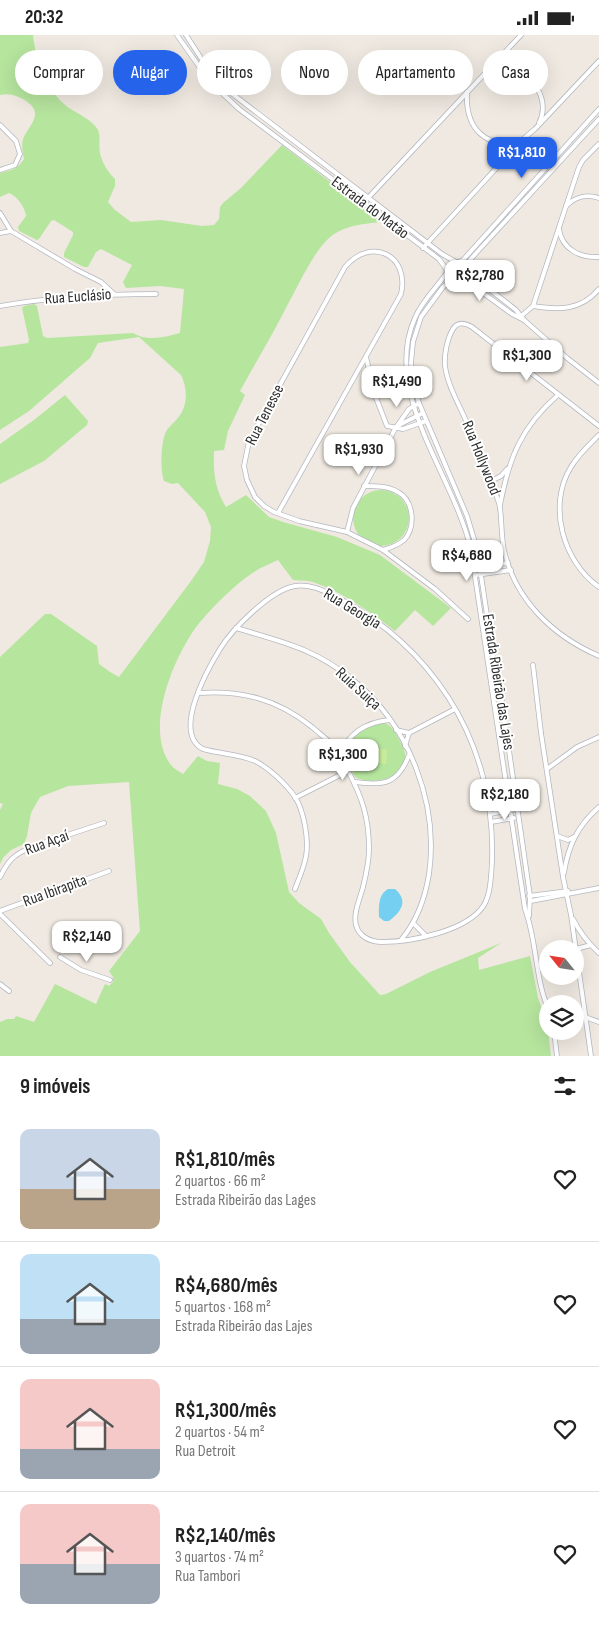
<!DOCTYPE html>
<html lang="pt">
<head>
<meta charset="utf-8">
<style>
  body { margin:0; font-family:"Sofia Sans Condensed",sans-serif; background:#f6f6f6; color:#222; height:100vh; display:flex; flex-direction:column; font-size:19px; white-space:nowrap }
  * { box-sizing:border-box; margin:0 }
  p { font-size:16px; color:#767676 }
  .icon { flex:none; width:28px; height:28px; fill:none; stroke:currentColor; stroke-width:2; stroke-linecap:round; stroke-linejoin:round }
  .map { position:relative; height:1021px; overflow:hidden }
  .sheet { display:flex; flex-direction:column; background:#fff; flex:1 }
  .sheet>* { flex:none }
  .hud { position:absolute; left:15px; top:15px; width:570px; height:45px; display:flex; gap:10px }
  .needle { width:32px; rotate:300deg }
  .buttons { position:absolute; left:539px; top:905px; display:grid; gap:10px }
  .buttons a { display:grid; place-items:center; width:45px; height:45px; border-radius:50%; background:#fff; box-shadow:0 5px 20px #0002; font-size:25px }
  .price { position:absolute; translate:-50% -42px; padding:0 11px; border-radius:10px; background:#fff; color:#222; font-size:16px; line-height:32px; filter:drop-shadow(0 1px 2px #0008) }
  .price::after { content:''; position:absolute; left:50%; top:30px; width:15px; height:11px; margin-left:-8px; background:inherit; clip-path:polygon(0 0,100% 0,50% 100%) }
  .price.on { background:#2563eb; color:#fff }
  ul { padding:0; list-style:none }
  li { display:flex; align-items:center; gap:15px; height:125px; padding:0 20px }
  li+li { border-top:1px solid #e0e0e0 }
  li span { display:grid; place-items:center; flex:none; width:140px; height:100px; border-radius:10px; color:#555 }
  li>.icon { margin-inline-start:auto }
  span .icon { width:60px; height:60px; fill:#fffc; stroke-width:1 }
  li b { font-size:21px }
  h2 { display:flex; justify-content:space-between; align-items:center; height:60px; padding:0 20px; font-size:21px }
  .chip { padding:0 18px; border-radius:22px; background:#fff; box-shadow:0 5px 20px #0002; font-size:18px; line-height:45px }
  .chip.on { background:#2563eb; color:#fff }
  .status { display:flex; justify-content:space-between; align-items:center; height:35px; padding:0 25px; background:#fff; direction:ltr }
  .status svg { height:14px; fill:currentColor }
  .map>svg:first-child { display:block }
</style>
</head>
<body>
<div class="status"><b>20:32</b><svg viewBox="0 0 49 12"><path d="M0 12V9h3v3zM5 12V6h3v6zM10 12V3h3v9zM15 12V0h3v12zM26 1h20v11H26zM47 4h2v5h-2z"/></svg></div>
<div class="map">
<svg width="599" height="1021" viewBox="0 0 599 1021">
  <rect width="100%" height="100%" fill="#efe9e1"/>
  <!-- green -->
  <g fill="#b6e59e">
    <path d="M0,0h33c3,25 12,52 31,69 9,8 24,13 32,23 6,7 2,17 4,26 2,10 8,19 15,26v7l-7,16 7,8 16,12 30,-2 41,6 12,-1 5,-6 1,-12 3,-4 18,-15 41,-43 100,77c-19,2 -39,3 -54,17 -15,14 -30,47 -40,65 -15,30 -32,58 -48,87l5,4 -17,36 -4,19 -10,1c-1,21 1,38 12,56l20,-12 23,22 14,5 54,15 43,18 71,53 -18,18 -18,-16 -20,21c-25,-19 -52,-39 -82,-49 -6,-2 -13,-1 -20,-2l-15,-20c-8,4 -17,7 -24,12 -19,12 -47,40 -60,58 -22,32 -50,100 -23,135 3,4 8,6 12,9l15,-18 9,5 13,2 -2,21 19,5 13,7 16,15 10,22 13,59 10,11 22,16 8,14 21,29 30,33 6,-1 44,-22 71,-29 -23,15 1,12 51,-14 8,42 9,25 4,33h-551v-34l7,-3h7l2,-3 18,6 21,-38 41,20 9,-20 4,2 4,-4v-5l-4,-6 31,-40 -11,-149 -61,4 -28,11 -9,16 -4,23 -3,8 -13,6 -8,8 -3,6v-54l3,-6 -3,-1v-146l45,-43h6l46,32 2,18 11,8 9,5 72,-96 13,-19 6,-21 1,-14 -6,-15 -27,-29 -6,1 -8,-3c-4,-11 -3,-36 1,-47 2,-6 8,-10 12,-15 11,-12 11,-30 4,-44l-42,-38 -41,6 -8,15 -61,53 -29,19v-83l28,-4 1,-3 -7,-32 2,-2 10,-2 3,2 6,30 4,2 86,-5c14,9 32,4 47,0l4,-44 -24,-3 -34,2 -3,-6 9,-17 -31,-16 -5,3 -8,15h-4l-20,-10v-4l9,-18v-3l-19,-12 -3,1 -12,18 -2,1 -18,-9 -1,-4 8,-11c-1,-9 -9,-20 -17,-23l-9,4v-24c11,-3 18,-4 24,-14 -1,-7 -3,-13 -1,-20 6,-15 24,-26 0,-40 -8,-4 -15,-6 -23,-4z"/>
    <path d="M65,360l23,26 -1,4 -43,36 -44,23v-40l34,-24z"/>
    <circle cx="381" cy="483" r="28"/>
    <path d="M384,688c7,2 10,7 13,13 3,5 8,13 8,18 4,25 -34,32 -50,23l-11,-21c4,-20 21,-30 40,-33z"/>
  </g>
  <!-- pitch -->
  <path fill="#c9ec9a" d="M363,712l24,3 -1,14 -25,-3z"/>
  <!-- water -->
  <path fill="#75cff0" d="M388,854h7c14,12 6,23 -6,32h-5l-5,-4c0,-11 -1,-22 9,-28z"/>
  <g fill="none" stroke-linecap="round" stroke-linejoin="round">
    <!-- minor casing -->
    <g stroke="#b4b7c1" stroke-width="5.5">
      <g id="minor">
        <path d="M177,0l33,47 29,27 200,150 13,18 16,5 44,32 12,6 43,38 32,25"/>
        <path d="M186,0l24,37 16,17 216,165 14,8 6,1 18,19 36,28 8,10"/>
        <path d="M487,38c30,-18 68,19 52,50"/>
        <path d="M467,57c-2,36 19,59 55,48"/>
        <path d="M0,90l16,16 4,13 -5,11 -15,5"/>
        <path d="M599,109l-16,16 -4,7 -46,139c25,4 48,5 66,-17"/>
        <path d="M367,164l154,-164"/>
        <path d="M566,171c9,-9 21,-12 33,-8"/>
        <path d="M0,178l11,18 64,38 26,13 13,12"/>
        <path d="M559,194c3,21 22,29 40,28"/>
        <path d="M0,198l11,-2"/>
        <path d="M423,213l100,-109 12,-10 64,-68"/>
        <path d="M0,271c52,-9 103,-12 156,-12"/>
        <path d="M520,282l13,-11"/>
        <path d="M366,322l9,38 12,31 16,3 23,-8"/>
        <path d="M397,391l26,-13"/>
        <path d="M599,391l-127,-99c-7,-4 -14,-6 -19,2 -6,10 -9,26 -8,37 3,22 17,43 25,64 8,18 16,37 23,56 2,7 6,15 7,22 2,14 1,28 4,42 11,50 49,86 95,106"/>
        <path d="M599,400c-10,10 -21,20 -28,32 -24,38 -8,95 28,120"/>
        <path d="M491,446l10,-5 6,-7"/>
        <path d="M364,451c12,0 24,0 34,6 16,9 18,35 6,48 -6,5 -14,8 -21,10"/>
        <path d="M500,470c9,-47 21,-78 58,-110"/>
        <path d="M278,478l123,-219c9,-39 -30,-58 -56,-27l-96,174 -5,25 3,14 8,17 9,9 10,6 25,9 48,11 36,18 52,39 33,30"/>
        <path d="M347,497l6,-24 42,-79 14,-20 10,-6"/>
        <path d="M474,532l34,-4"/>
        <path d="M476,540l35,-5"/>
        <path d="M236,593c46,14 78,20 117,52 56,45 86,123 76,194 -4,25 -12,47 -28,66"/>
        <path d="M533,630l8,68 22,144 8,38 20,141"/>
        <path d="M198,658c44,-3 79,6 114,34 8,7 18,14 25,23 4,6 6,13 10,19 15,28 22,48 22,80 0,13 -3,26 -6,38 -3,12 -10,26 -7,38 3,12 15,17 26,17 29,0 86,-11 102,-37 7,-12 7,-30 8,-43 2,-58 -12,-116 -44,-165 -26,-40 -63,-74 -106,-97 -14,-7 -30,-17 -47,-14 -24,4 -62,42 -75,63 -13,21 -48,84 -17,100 17,5 36,5 52,12 14,7 31,23 40,36 9,14 14,43 11,59 -2,12 -7,22 -11,33"/>
        <path d="M396,695l13,3"/>
        <path d="M409,698l46,-24"/>
        <path d="M405,711l4,-13"/>
        <path d="M340,720c9,-23 26,-33 50,-35"/>
        <path d="M547,734l30,-22 22,-10"/>
        <path d="M355,747c29,4 43,2 54,-27"/>
        <path d="M295,763l53,-27"/>
        <path d="M488,768l22,-3"/>
        <path d="M490,779l27,-5"/>
        <path d="M491,787l23,-4"/>
        <path d="M557,801l11,4 6,-3"/>
        <path d="M564,838c4,-27 14,-48 35,-66"/>
        <path d="M0,842c9,-18 14,-22 31,-30l73,-24"/>
        <path d="M529,861l39,-5"/>
        <path d="M531,866l68,-13"/>
        <path d="M0,876l109,-40"/>
        <path d="M0,879l50,49"/>
        <path d="M529,881l1,-20 -29,-201 -8,-40 -16,-106 -10,-33 -48,-113 -5,-16 -3,-24 2,-21 8,-25 22,-30 5,-4 11,-4 6,-5 5,-14 8,-9 121,-132"/>
        <path d="M573,884c7,14 14,23 26,34"/>
        <path d="M414,889l12,12"/>
        <path d="M576,914l15,-4"/>
        <path d="M60,922l21,13 29,10"/>
        <path d="M0,949l9,7"/>
        <path d="M548,973c-13,-30 -11,-67 -23,-99l-54,-359c-16,-73 -90,-157 -56,-232 8,-20 26,-34 37,-53l11,-5 136,-151"/>
        <path d="M585,982l14,5"/>
        <path d="M554,996l3,25"/>
      </g>
    </g>
    <!-- minor -->
    <use href="#minor" stroke="#fff" stroke-width="4"/>
  </g>
  <g text-anchor="middle" dominant-baseline="central" stroke-width="4" stroke-linejoin="round" paint-order="stroke">
    <!-- street labels -->
    <g font-size="16" fill="#2e2e2e" stroke="#fff">
      <text transform="translate(370 173) rotate(37)">Estrada do Matão</text>
      <text transform="translate(78 262) rotate(-4)">Rua Euclásio</text>
      <text transform="translate(265 380) rotate(-63)">Rua Tenesse</text>
      <text transform="translate(481 423) rotate(68)">Rua Hollywood</text>
      <text transform="translate(352 574) rotate(31)">Rua Georgia</text>
      <text transform="translate(498 647) rotate(81)">Estrada Ribeirão das Lajes</text>
      <text transform="translate(358 654) rotate(42)">Ruia Suiça</text>
      <text transform="translate(47 808) rotate(-20)">Rua Açaí</text>
      <text transform="translate(55 856) rotate(-20)">Rua Ibirapita</text>
    </g>
  </g>
</svg>
<div class="buttons">
<a><svg class="needle" viewBox="-14 -14 28 28"><path d="M0-13l5 13h-10z" fill="#e53935"/><path d="M0 13l5-13h-10z" fill="#767676"/></svg></a>
<a><svg class="icon" aria-label="layers" viewBox="0 0 24 24"><path d="M12 4l9 5-9 5-9-5zM3 14l9 5 9-5"/></svg></a>
</div>
<b class="price on" style="left:522px;top:144px">R$1,810</b>
<b class="price" style="left:480px;top:267px">R$2,780</b>
<b class="price" style="left:527px;top:347px">R$1,300</b>
<b class="price" style="left:397px;top:373px">R$1,490</b>
<b class="price" style="left:359px;top:441px">R$1,930</b>
<b class="price" style="left:467px;top:547px">R$4,680</b>
<b class="price" style="left:343px;top:746px">R$1,300</b>
<b class="price" style="left:505px;top:786px">R$2,180</b>
<b class="price" style="left:87px;top:928px">R$2,140</b>
<div class="hud">
<a class="chip">Comprar</a>
<a class="chip on">Alugar</a>
<a class="chip">Filtros</a>
<a class="chip">Novo</a>
<a class="chip">Apartamento</a>
<a class="chip">Casa</a>
</div>
</div>
<section class="sheet">
<h2>9 imóveis<svg class="icon" aria-label="filters" viewBox="0 0 24 24"><path d="M4 7h16M4 17h16"/><circle cx="9" cy="7" r="2"/><circle cx="15" cy="17" r="2"/></svg></h2>
<ul>
<li><span style="background:linear-gradient(#c9d6e8 60%,#b9a48a 0)"><svg class="icon" aria-label="home" viewBox="0 0 24 24"><path d="M3 11l9-7 9 7M6 9v11h12V9"/></svg></span><div><b>R$1,810/mês</b><p>2 quartos · 66 m²</p><p>Estrada Ribeirão das Lages</p></div><svg class="icon" aria-label="heart" viewBox="0 0 24 24"><path d="M12 20l-8-8c-3-5 5-10 8-4 3-6 11-1 8 4z"/></svg></li>
<li><span style="background:linear-gradient(#bfe0f5 65%,#9aa5b1 0)"><svg class="icon" aria-label="home" viewBox="0 0 24 24"><path d="M3 11l9-7 9 7M6 9v11h12V9"/></svg></span><div><b>R$4,680/mês</b><p>5 quartos · 168 m²</p><p>Estrada Ribeirão das Lajes</p></div><svg class="icon" aria-label="heart" viewBox="0 0 24 24"><path d="M12 20l-8-8c-3-5 5-10 8-4 3-6 11-1 8 4z"/></svg></li>
<li><span style="background:linear-gradient(#f6c9c9 70%,#9aa5b1 0)"><svg class="icon" aria-label="home" viewBox="0 0 24 24"><path d="M3 11l9-7 9 7M6 9v11h12V9"/></svg></span><div><b>R$1,300/mês</b><p>2 quartos · 54 m²</p><p>Rua Detroit</p></div><svg class="icon" aria-label="heart" viewBox="0 0 24 24"><path d="M12 20l-8-8c-3-5 5-10 8-4 3-6 11-1 8 4z"/></svg></li>
<li><span style="background:linear-gradient(#f6c9c9 60%,#9aa5b1 0)"><svg class="icon" aria-label="home" viewBox="0 0 24 24"><path d="M3 11l9-7 9 7M6 9v11h12V9"/></svg></span><div><b>R$2,140/mês</b><p>3 quartos · 74 m²</p><p>Rua Tambori</p></div><svg class="icon" aria-label="heart" viewBox="0 0 24 24"><path d="M12 20l-8-8c-3-5 5-10 8-4 3-6 11-1 8 4z"/></svg></li>
</ul>
</section>
</body>
</html>
